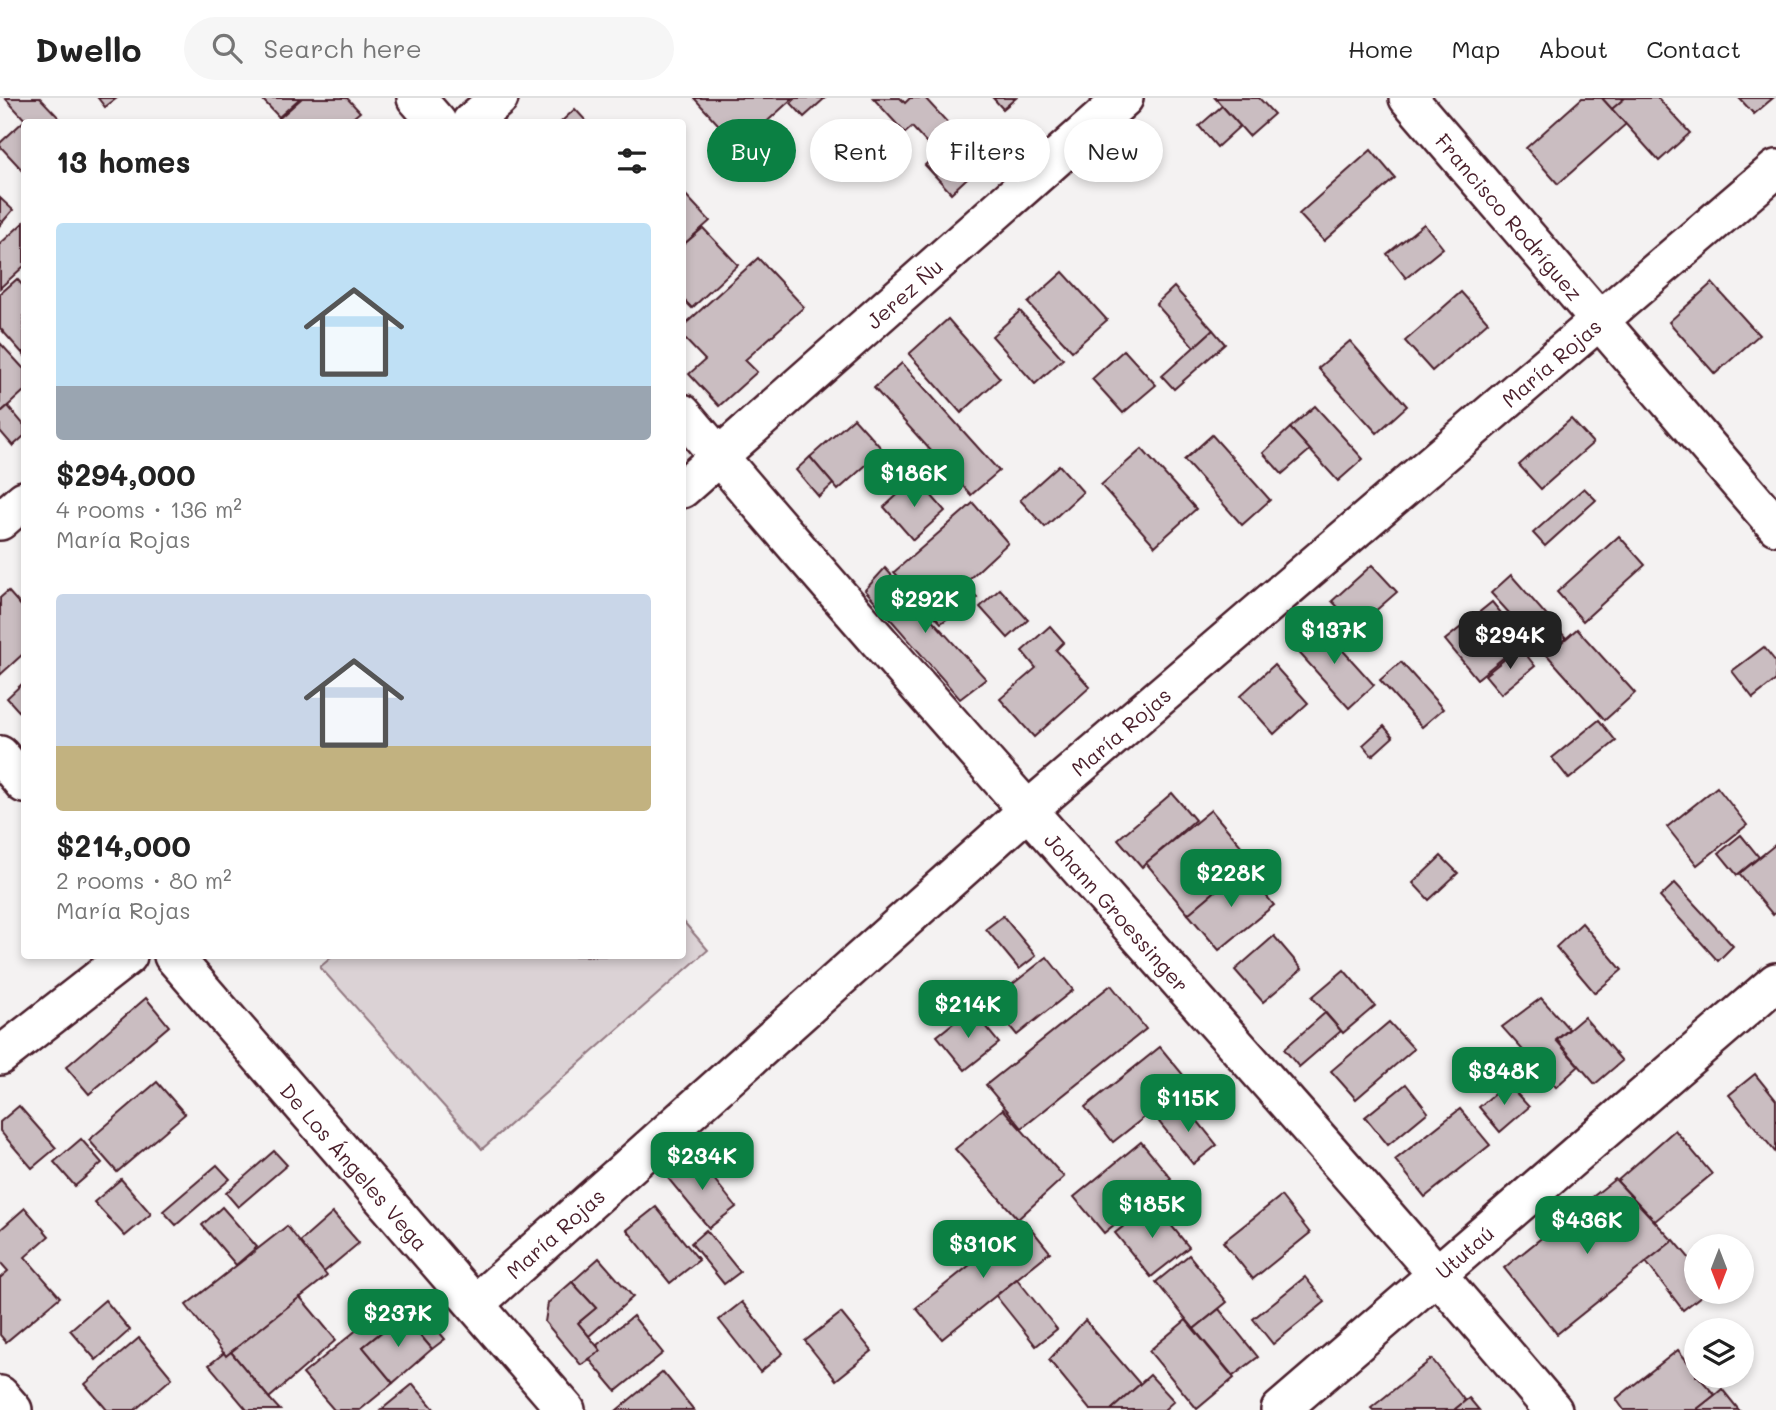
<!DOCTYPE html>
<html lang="en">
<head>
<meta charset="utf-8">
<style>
  body { margin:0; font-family:Mali,sans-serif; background:#f6f6f6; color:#222; height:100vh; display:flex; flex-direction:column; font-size:26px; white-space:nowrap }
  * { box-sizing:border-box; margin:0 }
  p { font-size:23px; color:#767676 }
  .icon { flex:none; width:38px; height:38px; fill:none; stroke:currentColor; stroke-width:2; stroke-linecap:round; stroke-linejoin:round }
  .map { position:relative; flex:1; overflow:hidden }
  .panel { position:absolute; left:21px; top:21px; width:665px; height:840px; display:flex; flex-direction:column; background:#fff; border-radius:7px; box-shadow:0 4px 10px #0003 }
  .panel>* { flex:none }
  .guide { position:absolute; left:707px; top:21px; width:665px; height:63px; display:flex; gap:14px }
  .needle { width:46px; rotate:180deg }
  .buttons { position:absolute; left:1684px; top:1136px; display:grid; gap:14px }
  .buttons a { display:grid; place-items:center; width:70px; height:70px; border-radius:50%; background:#fff; box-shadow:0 4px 10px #0003; font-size:35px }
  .price { position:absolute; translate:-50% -60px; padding:0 16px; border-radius:14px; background:#0b8043; color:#fff; font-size:23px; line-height:46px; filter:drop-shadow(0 2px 4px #0008) }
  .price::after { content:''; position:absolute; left:50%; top:42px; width:21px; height:16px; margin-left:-10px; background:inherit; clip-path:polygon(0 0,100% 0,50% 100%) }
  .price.current { background:#222; color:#fff }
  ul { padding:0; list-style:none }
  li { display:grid; align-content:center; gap:14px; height:371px; padding:0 35px }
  li span { display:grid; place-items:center; height:217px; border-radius:7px; color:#555 }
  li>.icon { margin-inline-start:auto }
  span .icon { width:126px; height:126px; fill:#fffc; stroke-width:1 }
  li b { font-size:30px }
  h2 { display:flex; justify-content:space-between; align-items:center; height:84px; padding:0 35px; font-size:30px }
  .chip { padding:0 24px; border-radius:32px; background:#fff; box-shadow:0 4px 10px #0003; font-size:24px; line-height:63px }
  .chip.current { background:#0b8043; color:#fff }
  header { display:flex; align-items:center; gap:42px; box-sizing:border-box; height:98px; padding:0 35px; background:#fff; border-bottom:2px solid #e0e0e0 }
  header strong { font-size:33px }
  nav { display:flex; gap:38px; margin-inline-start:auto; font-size:24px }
  .search { width:490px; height:63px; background:#f6f6f6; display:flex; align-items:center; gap:18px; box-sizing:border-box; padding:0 24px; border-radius:38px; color:#767676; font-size:26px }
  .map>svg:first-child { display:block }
</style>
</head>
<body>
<header>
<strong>Dwello</strong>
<div class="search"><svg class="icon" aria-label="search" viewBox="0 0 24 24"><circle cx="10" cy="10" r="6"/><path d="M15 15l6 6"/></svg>Search here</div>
<nav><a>Home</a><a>Map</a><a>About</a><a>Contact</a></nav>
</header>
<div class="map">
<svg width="1776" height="1312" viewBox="0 0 1776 1312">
  <rect width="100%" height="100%" fill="#f4f2f2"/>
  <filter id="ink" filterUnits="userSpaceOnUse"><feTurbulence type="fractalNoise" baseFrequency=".0143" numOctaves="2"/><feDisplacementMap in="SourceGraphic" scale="14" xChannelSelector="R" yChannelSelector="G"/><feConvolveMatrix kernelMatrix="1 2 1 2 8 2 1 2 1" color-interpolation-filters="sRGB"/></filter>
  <g filter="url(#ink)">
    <!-- green -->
    <path fill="#dbd2d5" stroke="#927880" stroke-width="2" d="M683,823l25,29 -226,199 -162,-182 13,-11h349z"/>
    <!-- building -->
    <g fill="#cabdc1" stroke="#4a1f2b" stroke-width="2">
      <path d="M5,0h35l23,24h-36z"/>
      <path d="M98,0h19l-12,9z"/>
      <path d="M261,0h39l-21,19z"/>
      <path d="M302,0h45l13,14 -12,10h-73z"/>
      <path d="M694,0h99l-54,49z"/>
      <path d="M796,0h29l-21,19 -13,-14z"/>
      <path d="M873,0h27l5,5 5,-5h15l33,36 -21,20 -25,-27 -7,6z"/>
      <path d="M993,0h23l-13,11z"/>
      <path d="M1215,0h44l15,16 -25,22z"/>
      <path d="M1582,0h20l24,26 -68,60 -32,-36z"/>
      <path d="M1602,0h23l-13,11z"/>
      <path d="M1625,0h33l32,35 -31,28 -47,-52z"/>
      <path d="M1739,0h34l-19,16z"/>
      <path d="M1222,8l18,20 -23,21 -18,-21z"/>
      <path d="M575,11l12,13h-26z"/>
      <path d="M25,22l2,2h-3v50l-24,-26v-3z"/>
      <path d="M952,43l26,27 -27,25 -26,-28z"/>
      <path d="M1371,52l24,28 -71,63 -25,-27z"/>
      <path d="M682,93l28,30 -28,25z"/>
      <path d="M0,100l13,12 -13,15z"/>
      <path d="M24,124v44l-24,22v-44z"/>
      <path d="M1424,126l19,24 -37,30 -19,-24z"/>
      <path d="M703,130l35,37 -46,43 -10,-10v-52z"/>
      <path d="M758,160l46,49 -59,53 12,12 -38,34 -30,-32 16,-14 -23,-24v-9z"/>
      <path d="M1063,174l44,48 -35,31 -44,-48z"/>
      <path d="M17,181l7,8v68l-24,-27v-34z"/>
      <path d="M1712,185l47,52 -44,39 -46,-52z"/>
      <path d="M1174,189l39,43 -19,17 -38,-43z"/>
      <path d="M1461,194l27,30 -56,49 -27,-30z"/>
      <path d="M1020,213l43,48 -28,25 -43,-48z"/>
      <path d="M948,221l52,59 -39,35 -52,-59z"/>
      <path d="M1213,232l12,14 -51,45 -12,-13z"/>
      <path d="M1350,243l57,65 -30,27 -59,-65z"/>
      <path d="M0,245l24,26v22l-24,22z"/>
      <path d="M1124,252l32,35 -33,28 -31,-34z"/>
      <path d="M902,265l97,108 -28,24 -97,-107z"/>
      <path d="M8,308l16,19v11l-11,10 -13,-15v-18z"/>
      <path d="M1315,308l48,53 -25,22 -48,-53z"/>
      <path d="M854,320l29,32 -45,40 -28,-33z"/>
      <path d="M1571,321l22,24 -52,46 -22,-24z"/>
      <path d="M1290,330l20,22 -28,24 -19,-21z"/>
      <path d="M1212,337l58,65 -28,25 -58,-65z"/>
      <path d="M1142,351l54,60 -41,37 -54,-61z"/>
      <path d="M810,359l23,27 -14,13 -23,-27z"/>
      <path d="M1059,367l24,27 -38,35 -25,-27z"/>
      <path d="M916,380l29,33 -32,29 -29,-33z"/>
      <path d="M1584,390l12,12 -51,46 -12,-13z"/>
      <path d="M973,405l35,40 -42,39 11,16 -36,25 -47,-51z"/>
      <path d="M1619,438l26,29 -62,56 -26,-29z"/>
      <path d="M1372,467l25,27 -40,35 -25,-26z"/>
      <path d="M885,470l101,111 -26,20 -95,-109z"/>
      <path d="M1511,477l55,63 -19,17 -56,-62z"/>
      <path d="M1000,491l28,31 -20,18 -28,-31z"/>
      <path d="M8,493l16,18v44l-24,22v-77z"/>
      <path d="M1492,504l32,39 -47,38 -32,-39z"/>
      <path d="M1319,526l55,61 -25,23 -55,-61z"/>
      <path d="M1050,528l14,16 -8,8 34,37 -56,50 -34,-38 36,-31 -14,-17z"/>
      <path d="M1577,531l58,64 -30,27 -58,-65z"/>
      <path d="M1520,549l15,19 -34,28 -16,-19z"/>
      <path d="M1764,549l12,15v18l-23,18 -21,-27z"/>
      <path d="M1401,564l42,47 -21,18 -42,-47z"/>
      <path d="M1274,567l34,38 -34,31 -34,-38z"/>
      <path d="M24,584v35l-17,-19z"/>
      <path d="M1599,622l17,21 -47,38 -17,-21z"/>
      <path d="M1384,628l9,11 -21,19 -9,-11z"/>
      <path d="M1717,689l30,38 -50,40 -30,-38z"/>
      <path d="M1172,695l23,27 -53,47 -24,-28z"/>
      <path d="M1211,712l42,50 -65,54 -42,-51z"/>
      <path d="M1741,737l18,22 -22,18 -18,-22z"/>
      <path d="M1776,746v68l-3,3 -34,-41z"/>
      <path d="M1441,758l17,17 -29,27 -16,-17z"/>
      <path d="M1243,770l31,37 -55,45 -31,-36z"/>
      <path d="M1675,785l58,63 -15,15 -58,-64z"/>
      <path d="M1003,818l33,40 -17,13 -33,-40z"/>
      <path d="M1582,825l40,47 -27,23 -39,-46z"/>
      <path d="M1274,838l28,33 -39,33 -28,-32z"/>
      <path d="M1047,859l26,33 -56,45 -27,-33z"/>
      <path d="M1344,872l31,36 -32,27 -31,-36z"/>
      <path d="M1111,887l35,44 -124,99 -36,-43z"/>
      <path d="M146,900l23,28 -80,68 -23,-27z"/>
      <path d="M1541,900l28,31 -13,11 23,26 -23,21 -54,-60z"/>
      <path d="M971,911l28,34 -34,27 -28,-34z"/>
      <path d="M1325,915l16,18 -42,36 -15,-18z"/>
      <path d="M1584,919l38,44 -27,23 -38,-44z"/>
      <path d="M1389,924l25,27 -58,50 -25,-28z"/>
      <path d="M1160,949l29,35 -76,60 -28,-35z"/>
      <path d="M1755,976l21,26v53l-47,-58z"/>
      <path d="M157,984l28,32 -68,58 -28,-32z"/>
      <path d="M1507,985l22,24 -29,25 -21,-25z"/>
      <path d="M1406,986l22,28 -40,33 -23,-28z"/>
      <path d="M1183,1005l34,42 -24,19 -34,-42z"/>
      <path d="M19,1008l37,42 -24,20 -32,-37v-9z"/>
      <path d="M1003,1011l61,68 -46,42 -63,-70z"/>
      <path d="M1460,1011l30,36 -65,52 -30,-37z"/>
      <path d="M1675,1032l37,44 -57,47 -38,-40z"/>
      <path d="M81,1041l21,24 -27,23 -21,-24z"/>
      <path d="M1141,1044l30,36 -67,55 -30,-36z"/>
      <path d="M274,1053l13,14 -49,42 -12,-14z"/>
      <path d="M695,1057l41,52 -27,21 -42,-51z"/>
      <path d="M217,1067l13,14 -54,46 -13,-14z"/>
      <path d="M121,1081l30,35 -26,22 -31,-34z"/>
      <path d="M1615,1081l58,62 -116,93 -53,-66z"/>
      <path d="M1281,1098l29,37 -57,46 -30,-37z"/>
      <path d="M1153,1105l36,44 -38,30 -36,-44z"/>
      <path d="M222,1109l35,40 -21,18 -34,-40z"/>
      <path d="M656,1109l43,53 -29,23 -43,-53z"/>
      <path d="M25,1110l24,28 -24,21 35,40 -54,45 -6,-7v-57l8,-7 -8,-9v-32z"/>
      <path d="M333,1115l26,30 -35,29 -24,-30z"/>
      <path d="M1025,1123l25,31 -108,87 -26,-31z"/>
      <path d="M287,1128l40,50 -101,80 -40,-51z"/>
      <path d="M706,1132l34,42 -16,12 -33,-41z"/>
      <path d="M1674,1142l22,26v26h10l-23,18 -37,-48z"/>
      <path d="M1189,1157l38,47 -33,27 -38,-47z"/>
      <path d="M599,1160l34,39 -44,39 -11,-13 18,-15 -24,-26z"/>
      <path d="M1305,1179l20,25 -52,42 -20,-25z"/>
      <path d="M1017,1181l40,50 -21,17 -40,-50z"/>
      <path d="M572,1184l24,26 -18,15 23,28 -20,14 -36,-43 3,-19z"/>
      <path d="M300,1199l36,43 -67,58 -38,-46z"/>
      <path d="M105,1202l25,30 -34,30 -26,-30z"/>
      <path d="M392,1203l11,14 -40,32 30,36 -33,27h-26l-31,-36z"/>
      <path d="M742,1204l41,51 -23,19 -41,-52z"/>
      <path d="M417,1208l28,33 -13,10 -28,-33z"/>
      <path d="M1219,1211l39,48 -25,19 -39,-47z"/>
      <path d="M841,1215l31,38 -36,29 -31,-39z"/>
      <path d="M403,1217l29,34 -39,34 -30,-36z"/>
      <path d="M633,1218l30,37 -47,38 -27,-32 12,-8 -4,-6z"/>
      <path d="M1085,1222l55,64 -29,26h-21l-41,-50z"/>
      <path d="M1186,1222l48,58 -37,31 -48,-58z"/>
      <path d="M139,1240l33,40 -37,32h-28l-22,-26z"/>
      <path d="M1678,1252l18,22v4h2l17,19 -19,15h-72l-8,-11z"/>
      <path d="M231,1254l38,46 11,12h-33l-38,-45 15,-12 2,3z"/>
      <path d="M1432,1261l33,42 -11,9h-81l-2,-2z"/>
      <path d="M663,1274l31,38h-77z"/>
      <path d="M1150,1277l24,26 -10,9h-53z"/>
      <path d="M413,1286l22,26h-54z"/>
      <path d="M1722,1291l17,21h-43l19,-15z"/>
      <path d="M1469,1300l10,12h-25l11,-9z"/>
    </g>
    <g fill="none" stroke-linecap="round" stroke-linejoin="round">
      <!-- minor casing -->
      <g stroke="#4a1f2b" stroke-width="42">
        <g id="minor">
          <path d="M416,0l21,24"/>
          <path id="s1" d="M1408,0l368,428"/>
          <path d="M471,24l28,-24"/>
          <path id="s2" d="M682,315c285,337 586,660 871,997"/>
          <path id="s3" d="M682,391l442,-391"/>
          <path d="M0,423l24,-21"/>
          <path d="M0,657l24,29"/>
          <path id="s4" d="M173,858l393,454"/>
          <path d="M0,958l128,-100"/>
          <path id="s5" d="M475,1206l553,-494 748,-641"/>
          <path d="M0,1297l13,15"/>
          <path id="s6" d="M1280,1312l496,-428"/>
        </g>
      </g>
      <!-- minor -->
      <use href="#minor" stroke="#fff" stroke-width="37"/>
    </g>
  </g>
  <g text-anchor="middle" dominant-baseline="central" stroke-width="7" stroke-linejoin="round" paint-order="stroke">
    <!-- street labels -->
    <g font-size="21" fill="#4a1f2b" stroke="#fff">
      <text stroke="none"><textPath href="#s1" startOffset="156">Francisco Rodríguez</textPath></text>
      <text stroke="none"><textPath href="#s3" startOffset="296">Jerez Ñu</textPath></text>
      <text stroke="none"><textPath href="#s5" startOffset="1430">María Rojas</textPath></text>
      <text stroke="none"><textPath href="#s5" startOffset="863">María Rojas</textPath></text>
      <text stroke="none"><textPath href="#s2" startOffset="662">Johann Groessinger</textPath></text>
      <text stroke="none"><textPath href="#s4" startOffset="278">De Los Ángeles Vega</textPath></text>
      <text stroke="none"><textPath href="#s5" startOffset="107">María Rojas</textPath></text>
      <text stroke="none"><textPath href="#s6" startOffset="243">Ututaú</textPath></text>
    </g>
  </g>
</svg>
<div class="buttons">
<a><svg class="needle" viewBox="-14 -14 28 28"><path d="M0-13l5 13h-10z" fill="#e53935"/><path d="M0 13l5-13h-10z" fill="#767676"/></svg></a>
<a><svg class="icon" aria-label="layers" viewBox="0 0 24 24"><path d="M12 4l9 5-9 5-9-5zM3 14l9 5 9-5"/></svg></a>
</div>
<b class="price" style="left:914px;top:411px">$186K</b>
<b class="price" style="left:925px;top:537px">$292K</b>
<b class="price" style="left:1334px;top:568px">$137K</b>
<b class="price current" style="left:1510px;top:573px">$294K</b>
<b class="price" style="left:1231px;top:811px">$228K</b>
<b class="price" style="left:968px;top:942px">$214K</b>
<b class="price" style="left:1504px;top:1009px">$348K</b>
<b class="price" style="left:1188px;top:1036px">$115K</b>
<b class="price" style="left:702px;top:1094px">$234K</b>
<b class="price" style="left:1152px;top:1142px">$185K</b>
<b class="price" style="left:1587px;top:1158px">$436K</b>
<b class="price" style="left:983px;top:1182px">$310K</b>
<b class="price" style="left:398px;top:1251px">$237K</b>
<div class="guide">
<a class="chip current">Buy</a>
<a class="chip">Rent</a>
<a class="chip">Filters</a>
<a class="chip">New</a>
</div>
<section class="panel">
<h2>13 homes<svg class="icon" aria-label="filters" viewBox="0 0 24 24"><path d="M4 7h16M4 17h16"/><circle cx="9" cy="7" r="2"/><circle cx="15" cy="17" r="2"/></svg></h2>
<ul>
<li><span style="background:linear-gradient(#bfe0f5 75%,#9aa5b1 0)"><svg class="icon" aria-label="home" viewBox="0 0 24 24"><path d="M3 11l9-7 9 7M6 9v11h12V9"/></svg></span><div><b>$294,000</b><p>4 rooms · 136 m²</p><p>María Rojas</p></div></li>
<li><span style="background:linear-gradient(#c9d6e8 70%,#c2b280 0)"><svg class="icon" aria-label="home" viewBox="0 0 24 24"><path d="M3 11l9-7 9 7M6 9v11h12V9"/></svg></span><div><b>$214,000</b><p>2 rooms · 80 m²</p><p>María Rojas</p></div></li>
</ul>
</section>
</div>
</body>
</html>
